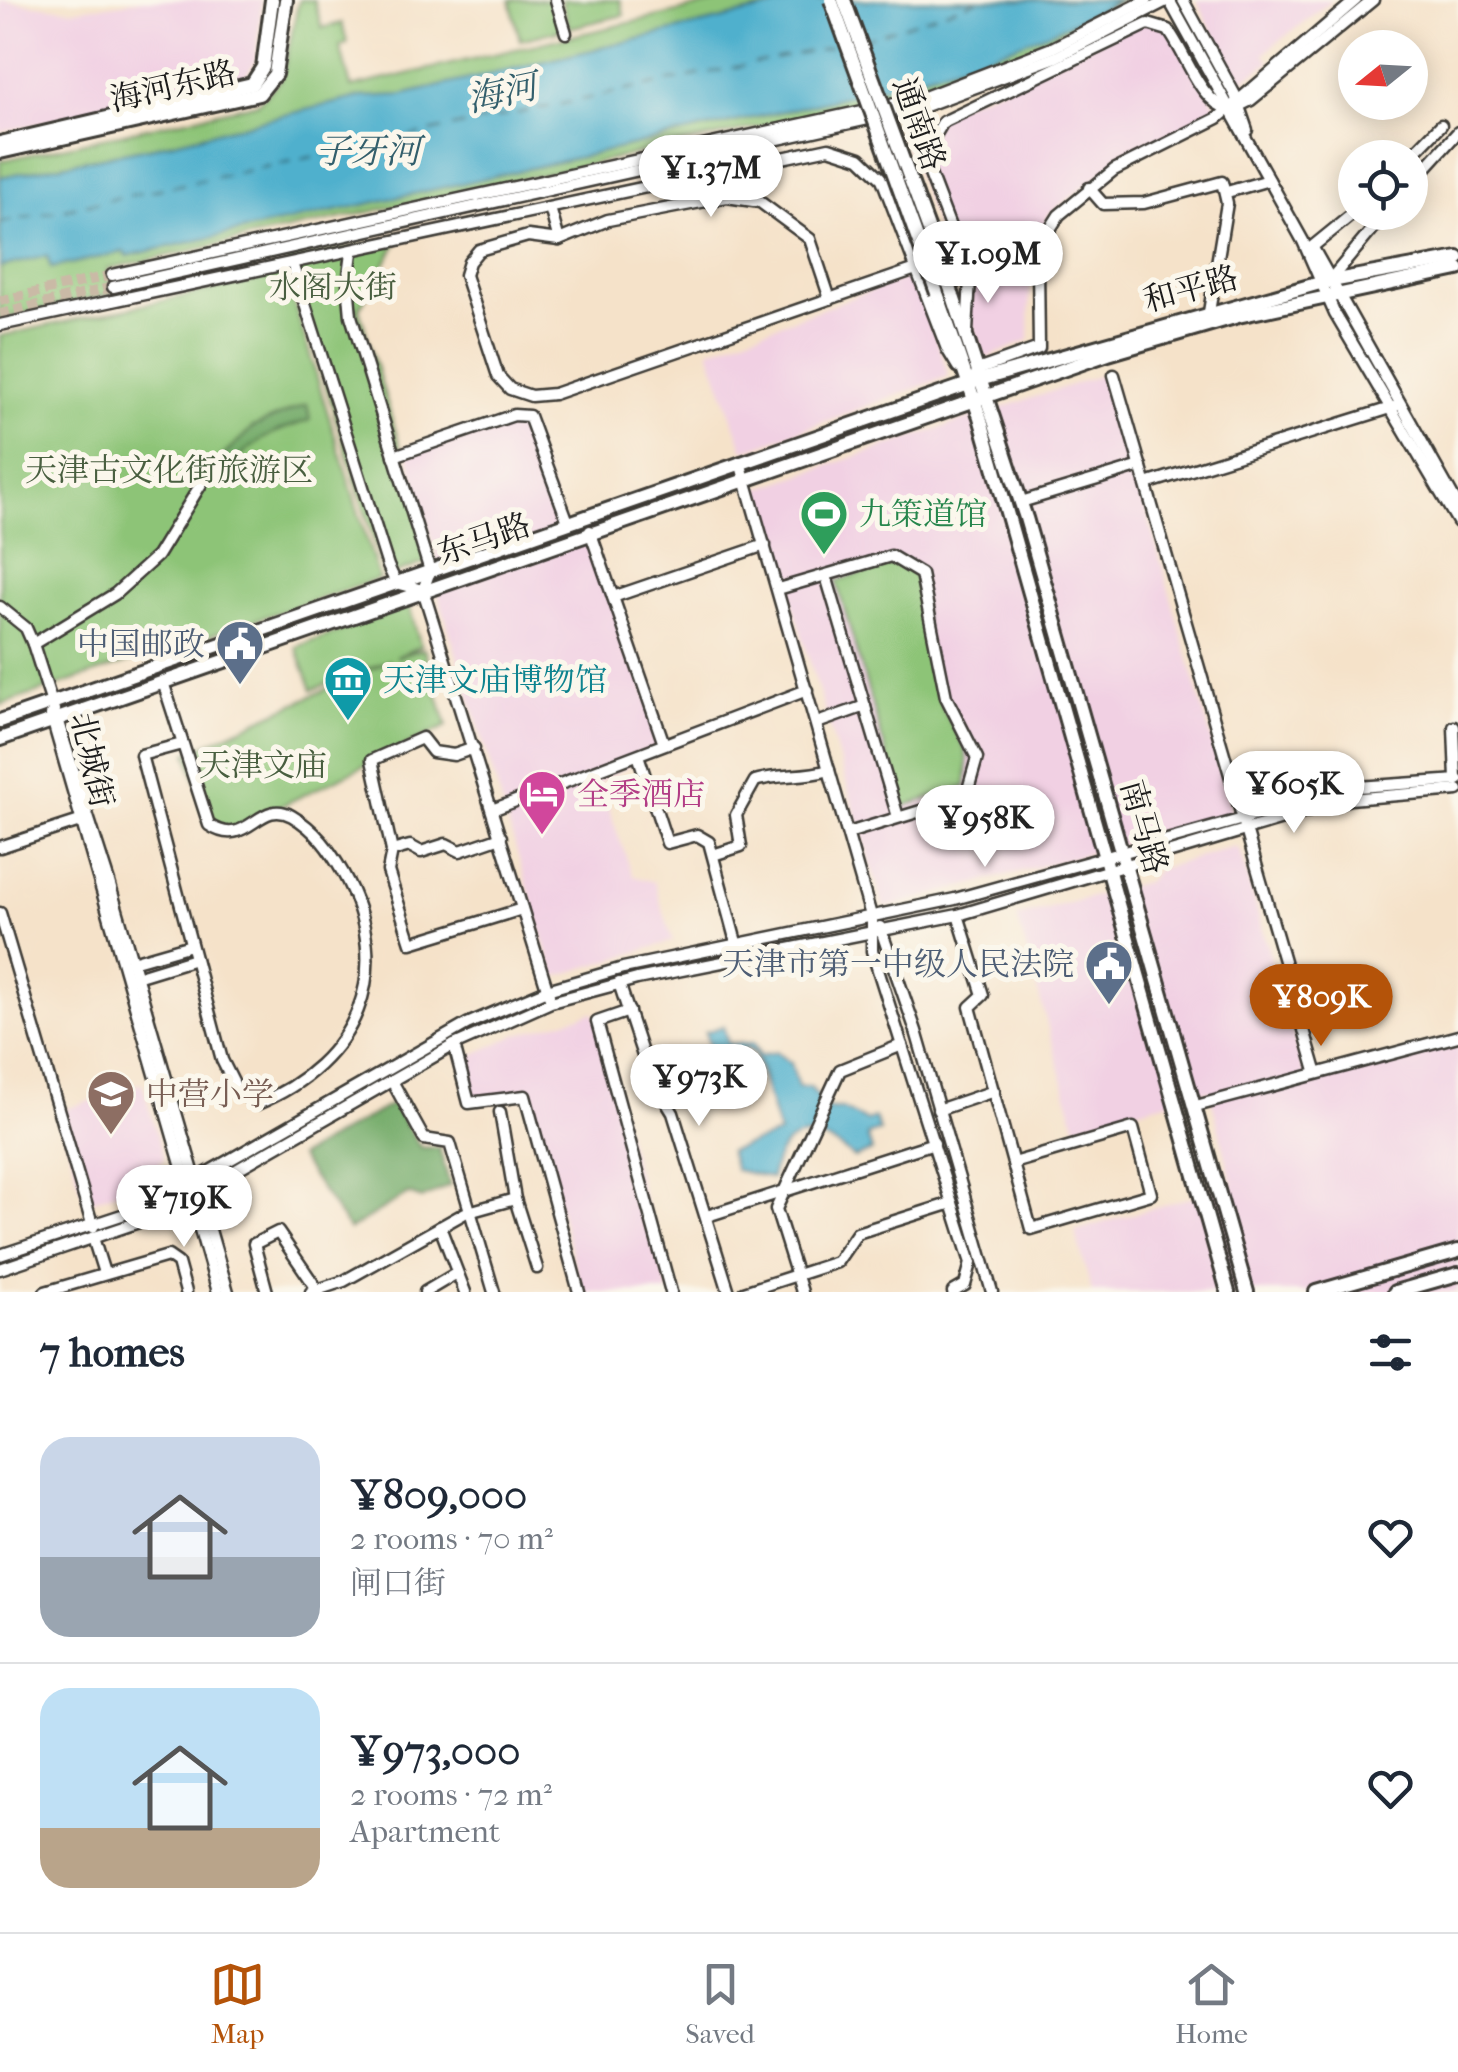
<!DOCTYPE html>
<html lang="en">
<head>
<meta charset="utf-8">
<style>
  body { margin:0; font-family:"IM FELL French Canon","Noto Serif SC",serif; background:#f6f6f7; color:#1f2937; height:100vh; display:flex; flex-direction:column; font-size:38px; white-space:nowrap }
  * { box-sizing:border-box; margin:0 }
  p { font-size:32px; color:#747a83 }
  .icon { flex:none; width:55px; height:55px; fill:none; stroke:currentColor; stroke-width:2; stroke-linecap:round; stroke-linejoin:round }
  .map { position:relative; height:1292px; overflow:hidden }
  .drawer { display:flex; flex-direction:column; background:#fff; flex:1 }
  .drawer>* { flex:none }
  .needle { width:65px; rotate:252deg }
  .buttons { position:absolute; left:1338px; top:30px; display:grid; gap:20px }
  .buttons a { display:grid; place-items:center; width:90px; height:90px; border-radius:50%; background:#fff; box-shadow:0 5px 25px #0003; font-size:50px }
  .price { position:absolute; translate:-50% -85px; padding:0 22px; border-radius:35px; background:#fff; color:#222; font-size:32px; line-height:65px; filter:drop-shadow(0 2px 5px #0008) }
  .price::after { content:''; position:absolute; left:50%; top:60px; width:30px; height:22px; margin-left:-15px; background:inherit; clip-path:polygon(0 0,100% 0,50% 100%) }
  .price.on { background:#b45309; color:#fff }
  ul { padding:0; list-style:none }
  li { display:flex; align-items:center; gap:30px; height:250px; padding:0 40px }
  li+li { border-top:2px solid #e0e1e3 }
  li span { display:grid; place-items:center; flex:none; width:280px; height:200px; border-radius:30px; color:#555 }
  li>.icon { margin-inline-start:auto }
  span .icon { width:120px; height:120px; fill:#fffc; stroke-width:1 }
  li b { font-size:42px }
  h2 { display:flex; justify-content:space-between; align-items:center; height:120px; padding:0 40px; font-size:42px }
  .tab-bar { display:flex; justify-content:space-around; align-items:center; height:140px; border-top:2px solid #e0e1e3; background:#fff; font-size:28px; color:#747a83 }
  .tab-bar a { display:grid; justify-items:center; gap:5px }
  .tab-bar .on { color:#b45309 }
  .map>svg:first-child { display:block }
</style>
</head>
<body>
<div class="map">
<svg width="1458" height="1292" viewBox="0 0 1458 1292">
  <rect width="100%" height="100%" fill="#fbf7ec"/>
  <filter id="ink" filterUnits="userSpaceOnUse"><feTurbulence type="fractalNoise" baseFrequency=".01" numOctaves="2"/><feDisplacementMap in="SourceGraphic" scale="20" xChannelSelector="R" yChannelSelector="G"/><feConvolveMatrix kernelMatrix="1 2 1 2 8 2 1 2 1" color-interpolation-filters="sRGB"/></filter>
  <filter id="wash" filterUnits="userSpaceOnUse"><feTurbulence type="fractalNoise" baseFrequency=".0048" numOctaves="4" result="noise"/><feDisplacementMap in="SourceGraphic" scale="40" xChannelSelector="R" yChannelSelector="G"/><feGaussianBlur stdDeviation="2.25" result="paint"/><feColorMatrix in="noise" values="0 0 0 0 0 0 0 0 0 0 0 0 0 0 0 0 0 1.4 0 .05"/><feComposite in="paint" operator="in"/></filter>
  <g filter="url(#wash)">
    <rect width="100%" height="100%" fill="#f5e2c9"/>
    <!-- built -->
    <g fill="#f1d0e3">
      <path d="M0,0l73,10 71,-10h118l-6,59 -10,17 -14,7 -232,49z"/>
      <path d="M1197,0h135l-68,53 6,9 -29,19 -9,-6z"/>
      <path d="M1148,18l19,4 8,9 43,79 -111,59 -58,45 -19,45 -1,81 -44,19 -86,-232 102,-39z"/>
      <path d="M914,275l35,101 -205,75 -35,-101z"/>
      <path d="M1107,373l126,442 -349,93 -126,-419z"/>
      <path d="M500,426l29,2 34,100 23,-7 79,227 -66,34 34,94 21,6 19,59 -118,36 -116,-380 -3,-43 -28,-99z"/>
      <path d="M1232,847l7,2 68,232 151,-40v251h-366l-17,-61 158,-46 -24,-95 -133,37 -59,-210 130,-35 10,-12z"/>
      <path d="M594,1012l75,280h-87l-54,-199 -57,7 -9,-40 54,-25z"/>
      <path d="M142,1083l22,76 -19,23 -60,21 -27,-91z"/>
    </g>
    <!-- green -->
    <g fill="#8dc477" stroke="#54704a" stroke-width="2.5">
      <path d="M299,0h15l8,28 20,-5 5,20 -7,3 11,41 378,-87h395l-107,54 -96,38 -814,177 4,25 -111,25v-158l258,-58 24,-25z"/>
      <path d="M510,0h43l8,30 -41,10z"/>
      <path d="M561,0h59l4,15 -55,13z"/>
      <path d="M400,238l-41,71 75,251 -49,17 -98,-317z"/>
      <path d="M285,274l94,305 -379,126v-369z"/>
      <path d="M898,562l21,13c3,42 8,83 21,124 14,42 33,37 26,88l-64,20 -66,-226z"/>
      <path d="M409,606l12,40 -25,11 28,-8 23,77 -218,105 -19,-8 -23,-70 203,-93 -78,30 -16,-43z"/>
    </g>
    <!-- forest -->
    <g fill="#72aa68" stroke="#476342" stroke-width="2.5">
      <path d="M307,404l3,16c-29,9 -52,17 -73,40l1,11 -5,7 -18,-14 38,-37z"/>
      <path d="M393,1103l27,44 19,1 11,37 -28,14 -14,-5 -59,36 -50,-73z"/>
    </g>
    <!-- water -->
    <g fill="#4fb0cd" stroke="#366674" stroke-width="2.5">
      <path d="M803,0h316c-134,69 -279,98 -424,131 -189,44 -379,84 -568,125l-3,-4 -73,16 -4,-12 -47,11v-90l153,-30 206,-50 43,-2z"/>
      <path d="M723,1026l5,18 25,-1 7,13 16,-4 15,11 7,24h12l18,22h14l24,12 9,-3 5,13 -13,4 5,16 -18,7c-36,-30 -72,-35 -83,20l-36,-8 -6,-19 50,-17 -24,-80 -9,-7 -13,8 2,7 -18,7 2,6 -20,7 -3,-10 18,-8 -9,-32z"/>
    </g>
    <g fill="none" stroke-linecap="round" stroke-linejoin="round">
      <!-- ferry -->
      <g stroke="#335f6c" stroke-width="2.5" stroke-dasharray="12 10" stroke-linecap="butt">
        <path d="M862,40l117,-40"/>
        <path d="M0,223l840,-178"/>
      </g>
    </g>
  </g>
  <g filter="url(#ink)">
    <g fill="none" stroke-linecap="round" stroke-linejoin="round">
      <!-- minor-tunnel -->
      <g stroke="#cabaa6" stroke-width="10" stroke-dasharray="10 5" stroke-linecap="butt">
        <path d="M0,301l112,-26"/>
        <path d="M0,314l113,-27"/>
      </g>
      <!-- minor casing -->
      <g stroke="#3d3a36" stroke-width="15">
        <g id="minor">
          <path d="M556,0l10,33"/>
          <path d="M1169,0l134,241 32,73 123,208"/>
          <path d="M1183,0l52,95 12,35"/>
          <path d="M1235,108l16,-8 122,-100"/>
          <path d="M1409,158l32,-33"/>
          <path d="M1410,185l48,-53"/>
          <path d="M1089,188l14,16 41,-1 78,-21 5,21 -18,109"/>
          <path d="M1227,192l42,-12"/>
          <path d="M550,208l9,32"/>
          <path d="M1312,247l43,-35"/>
          <path d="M1314,250l144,256"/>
          <path d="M352,252l-4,31 3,33 79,255 -7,19"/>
          <path d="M292,263l96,303 8,17 27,7"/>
          <path d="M112,275l810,-177 130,-50 95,-48"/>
          <path d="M1330,280l57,-68"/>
          <path d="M113,287l809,-180 134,-50 112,-57"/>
          <path d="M830,299l-20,-60 -50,-37 -33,-5 -119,23 -49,20 -31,-4 -49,14 -10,12 -4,13 33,101 12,13 21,7 23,-2 362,-125"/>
          <path d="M0,325l829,-177 31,10 22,21 65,170 11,18"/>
          <path d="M967,332l3,-53 -47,-123 20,-34 205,-98 20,6c18,23 32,73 61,79"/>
          <path d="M1114,375l202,696"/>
          <path d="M975,376l5,-7 59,-21 -1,-84 7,-27 14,-22 55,-45 104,-52 138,-118"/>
          <path d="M394,456l120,-41 15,1 39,106"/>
          <path d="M740,462l132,457v32l99,312 -6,22 -12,7"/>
          <path d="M206,476l-49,80 -42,38 -82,50 76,238 119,410"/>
          <path d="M1146,484l248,-77"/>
          <path d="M1021,502l120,-36"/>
          <path d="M590,531l74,213"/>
          <path d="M826,576l72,241"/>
          <path d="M778,589l113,-33 30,18 25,123 31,61 -10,35 -10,7 -109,33"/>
          <path d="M423,590l126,405"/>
          <path d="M613,597l152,-52"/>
          <path d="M0,607l26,21 7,16"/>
          <path d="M163,682l46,143c39,26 49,-28 83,-9 24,14 38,34 51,57 55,98 13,191 -86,231l-20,-14 -15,-30 -81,-305 41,-11"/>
          <path d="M51,715l167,577"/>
          <path d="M817,723l48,-17"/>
          <path d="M1454,727l2,53"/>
          <path d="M474,748l-20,7 -21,-3 -11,-14 -50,22 20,91 -4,20 23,72 111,-34"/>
          <path d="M638,755l29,88 30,-8 12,7 28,104"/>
          <path d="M492,810l315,-120"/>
          <path d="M0,847l80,-26"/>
          <path d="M392,851l18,-5 11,6 25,-8 14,7 41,-14"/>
          <path d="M713,855l28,-9 -5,-31 19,-34c26,-8 48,-3 74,-11"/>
          <path d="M0,913l93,314"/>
          <path d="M958,915l25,80 -13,12 61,222 120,-35 -18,-66 -120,35"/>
          <path d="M880,927l36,104 76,261"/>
          <path d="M132,962l59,-17"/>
          <path d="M136,977l59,-18"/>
          <path d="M619,983l30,91 24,39 56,179"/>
          <path d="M629,1011l-32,11 74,270"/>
          <path d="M454,1045l15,58 56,-7 54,196"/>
          <path d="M392,1081l32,58 26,4 44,149"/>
          <path d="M1196,1106l262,-70"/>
          <path d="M938,1110l56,-19"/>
          <path d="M500,1112l15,87 22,69"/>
          <path d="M707,1216l227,-73"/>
          <path d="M440,1227l25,65"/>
          <path d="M94,1241l10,32"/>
          <path d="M0,1255l149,-49 318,-182 80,-34 76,-22 332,-69 403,-112 100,-7"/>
          <path d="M0,1269l154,-52 300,-172 97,-43 86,-23 321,-64 392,-116 108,-9"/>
          <path d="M45,1292l123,-36 10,7 8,29"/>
          <path d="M267,1292l-13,-48 24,-12 41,60"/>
          <path d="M311,1292l33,-11 121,-68 50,-14"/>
          <path d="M425,1292l32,-19"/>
          <path d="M744,1292l93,-30 20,-29 95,-30"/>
          <path d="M802,1292l-26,-83 64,-139 62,-25"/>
        </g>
      </g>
      <!-- major casing -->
      <g stroke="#3d3a36" stroke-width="18">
        <g id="major">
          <path d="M0,143l252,-59 11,-17 9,-67"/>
          <path d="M0,152l259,-58 16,-20 11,-74"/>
          <path d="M951,290l75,228 221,774"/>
          <path d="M937,293l43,124 248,875"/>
          <path d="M0,721l983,-342 337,-96 138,-25"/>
          <path d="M0,739l1108,-385 130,-38 220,-47"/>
          <path d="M1316,1292l142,-41"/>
          <path d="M1395,1292l63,-18"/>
        </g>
      </g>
      <!-- minor -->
      <use href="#minor" stroke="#fff" stroke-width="10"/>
      <!-- major -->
      <use href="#major" stroke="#fff" stroke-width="12"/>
      <!-- major-bridge casing -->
      <g stroke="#3d3a36" stroke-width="18" stroke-linecap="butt">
        <g id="major-bridge">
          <path d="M831,0l106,293"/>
          <path d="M844,0l107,290"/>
        </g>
      </g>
      <!-- major-bridge -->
      <use href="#major-bridge" stroke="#fff" stroke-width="12"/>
    </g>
  </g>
  <!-- icons -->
  <defs>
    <g id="stadium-pin" transform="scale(2.5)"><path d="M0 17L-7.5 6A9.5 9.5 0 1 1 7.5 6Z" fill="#2e9e5b" stroke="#fbf7ec"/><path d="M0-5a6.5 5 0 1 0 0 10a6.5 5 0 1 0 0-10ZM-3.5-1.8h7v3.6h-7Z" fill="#fff"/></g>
    <g id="civic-pin" transform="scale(2.5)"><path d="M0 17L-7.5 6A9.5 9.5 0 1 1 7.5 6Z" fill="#5c6f8a" stroke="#fbf7ec"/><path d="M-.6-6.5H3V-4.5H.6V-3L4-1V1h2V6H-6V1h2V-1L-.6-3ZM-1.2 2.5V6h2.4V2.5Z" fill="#fff"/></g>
    <g id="museum-pin" transform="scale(2.5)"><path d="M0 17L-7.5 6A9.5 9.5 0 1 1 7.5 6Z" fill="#0f9aa8" stroke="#fbf7ec"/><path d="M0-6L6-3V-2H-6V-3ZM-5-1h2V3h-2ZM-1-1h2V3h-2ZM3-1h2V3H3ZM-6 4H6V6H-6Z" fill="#fff"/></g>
    <g id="hotel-pin" transform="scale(2.5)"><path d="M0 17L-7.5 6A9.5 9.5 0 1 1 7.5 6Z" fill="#d1479c" stroke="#fbf7ec"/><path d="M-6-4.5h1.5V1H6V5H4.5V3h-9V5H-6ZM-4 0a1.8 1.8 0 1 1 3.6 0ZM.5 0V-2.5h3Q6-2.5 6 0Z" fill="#fff"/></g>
    <g id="school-pin" transform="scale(2.5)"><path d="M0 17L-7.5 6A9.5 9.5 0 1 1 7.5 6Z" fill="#8d6e63" stroke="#fbf7ec"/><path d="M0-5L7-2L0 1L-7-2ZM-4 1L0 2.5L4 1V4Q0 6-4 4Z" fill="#fff"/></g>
  </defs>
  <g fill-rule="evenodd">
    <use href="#stadium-pin" x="824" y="514"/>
    <use href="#civic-pin" x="240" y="644"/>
    <use href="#museum-pin" x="348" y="680"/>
    <use href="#hotel-pin" x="542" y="794"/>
    <use href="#civic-pin" x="1109" y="964"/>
    <use href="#school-pin" x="111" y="1094"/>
  </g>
  <g text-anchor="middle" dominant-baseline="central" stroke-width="10" stroke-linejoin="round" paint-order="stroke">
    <!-- street labels -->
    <g font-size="32" fill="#1c1c1c" stroke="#fbf7ec">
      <text transform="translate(173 86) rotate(-13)">海河东路</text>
      <text transform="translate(919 124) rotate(70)">通南路</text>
      <text transform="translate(1191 289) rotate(-15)">和平路</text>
      <text transform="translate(484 539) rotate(-19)">东马路</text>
      <text transform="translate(92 760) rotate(77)">北城街</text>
      <text transform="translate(1144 827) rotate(74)">南马路</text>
    </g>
    <!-- park labels -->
    <g font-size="32" fill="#495f40" stroke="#fbf7ec">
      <text x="333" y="287">水阁大街</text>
      <text x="169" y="470">天津古文化街旅游区</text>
      <text x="263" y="765">天津文庙</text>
    </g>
    <!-- leisure labels -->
    <g font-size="32" fill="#27864d" stroke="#fbf7ec" text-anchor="start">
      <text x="859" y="514">九策道馆</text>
    </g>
    <!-- service labels -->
    <g font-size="32" fill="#4e5e75" stroke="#fbf7ec" text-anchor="end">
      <text x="205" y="644">中国邮政</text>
      <text x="1074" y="964">天津市第一中级人民法院</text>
    </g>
    <!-- culture labels -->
    <g font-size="32" fill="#0d838f" stroke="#fbf7ec" text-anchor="start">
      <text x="383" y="680">天津文庙博物馆</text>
    </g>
    <!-- hotel labels -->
    <g font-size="32" fill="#b23c85" stroke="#fbf7ec" text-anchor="start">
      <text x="577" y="794">全季酒店</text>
    </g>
    <!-- education labels -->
    <g font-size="32" fill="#785e54" stroke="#fbf7ec" text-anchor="start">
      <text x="146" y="1094">中营小学</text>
    </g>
    <!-- water labels -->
    <g font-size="35" font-style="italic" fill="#335f6c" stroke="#fbf7ec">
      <text transform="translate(502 93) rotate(-12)">海河</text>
      <text x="368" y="151">子牙河</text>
    </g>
  </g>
</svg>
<div class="buttons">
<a><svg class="needle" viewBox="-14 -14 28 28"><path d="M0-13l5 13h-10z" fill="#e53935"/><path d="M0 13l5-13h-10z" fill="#747a83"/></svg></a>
<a><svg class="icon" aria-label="locate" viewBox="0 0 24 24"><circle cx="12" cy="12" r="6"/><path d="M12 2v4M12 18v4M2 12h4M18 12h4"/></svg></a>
</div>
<b class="price" style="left:711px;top:220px">¥1.37M</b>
<b class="price" style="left:988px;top:306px">¥1.09M</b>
<b class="price" style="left:1294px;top:836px">¥605K</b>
<b class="price" style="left:985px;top:870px">¥958K</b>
<b class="price on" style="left:1321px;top:1049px">¥809K</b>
<b class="price" style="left:699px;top:1129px">¥973K</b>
<b class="price" style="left:184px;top:1250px">¥719K</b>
</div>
<section class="drawer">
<h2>7 homes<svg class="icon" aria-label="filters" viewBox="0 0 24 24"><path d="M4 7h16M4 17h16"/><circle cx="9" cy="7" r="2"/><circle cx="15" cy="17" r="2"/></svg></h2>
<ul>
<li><span style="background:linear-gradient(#c9d6e8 60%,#9aa5b1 0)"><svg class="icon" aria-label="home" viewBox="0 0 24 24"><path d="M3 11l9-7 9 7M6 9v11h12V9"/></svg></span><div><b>¥809,000</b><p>2 rooms · 70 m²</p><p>闸口街</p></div><svg class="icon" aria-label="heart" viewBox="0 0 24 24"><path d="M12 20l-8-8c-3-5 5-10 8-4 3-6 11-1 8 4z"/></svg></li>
<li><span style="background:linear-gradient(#bfe0f5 70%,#b9a48a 0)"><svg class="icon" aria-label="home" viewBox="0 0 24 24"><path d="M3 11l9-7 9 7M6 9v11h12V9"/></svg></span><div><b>¥973,000</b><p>2 rooms · 72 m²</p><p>Apartment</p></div><svg class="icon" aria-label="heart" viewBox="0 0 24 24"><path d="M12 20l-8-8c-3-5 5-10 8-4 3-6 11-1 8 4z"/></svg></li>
</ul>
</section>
<nav class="tab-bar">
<a class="on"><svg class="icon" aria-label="map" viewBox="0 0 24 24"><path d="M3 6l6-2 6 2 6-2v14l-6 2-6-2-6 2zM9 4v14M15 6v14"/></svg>Map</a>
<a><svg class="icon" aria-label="saved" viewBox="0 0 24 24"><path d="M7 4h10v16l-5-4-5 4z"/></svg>Saved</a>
<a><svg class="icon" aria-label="home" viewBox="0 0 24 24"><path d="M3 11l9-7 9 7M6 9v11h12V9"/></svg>Home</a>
</nav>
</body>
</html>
